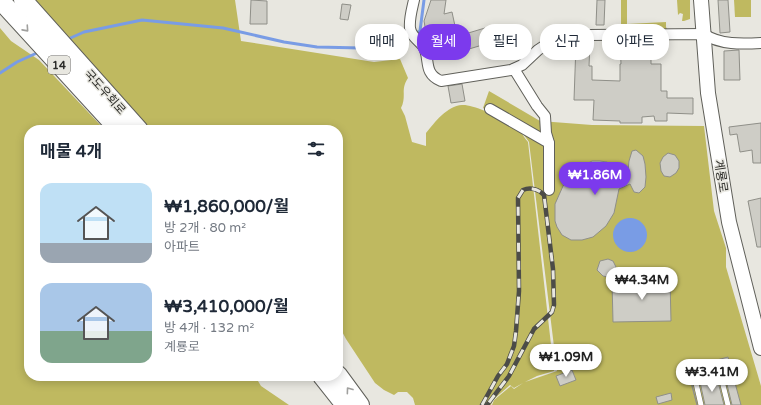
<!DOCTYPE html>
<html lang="ko">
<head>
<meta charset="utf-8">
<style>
  body { margin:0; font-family:"Varela Round","Noto Sans KR",sans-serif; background:#f6f6f7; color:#1f2937; height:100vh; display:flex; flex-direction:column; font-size:15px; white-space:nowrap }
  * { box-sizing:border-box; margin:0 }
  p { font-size:13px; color:#747a83 }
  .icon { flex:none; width:22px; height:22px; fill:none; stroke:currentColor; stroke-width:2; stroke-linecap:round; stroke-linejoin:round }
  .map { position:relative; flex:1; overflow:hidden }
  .side { position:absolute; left:24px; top:125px; width:319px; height:256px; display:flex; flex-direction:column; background:#fff; border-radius:16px; box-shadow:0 2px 10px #0003 }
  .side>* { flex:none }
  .guide { position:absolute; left:355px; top:24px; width:346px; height:36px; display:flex; gap:8px }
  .price { position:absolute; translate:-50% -34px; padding:0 9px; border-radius:14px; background:#fff; color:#222; font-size:13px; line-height:26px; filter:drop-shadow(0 1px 2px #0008) }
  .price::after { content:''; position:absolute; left:50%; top:24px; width:12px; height:9px; margin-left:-6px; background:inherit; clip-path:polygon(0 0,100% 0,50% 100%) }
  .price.active { background:#7c3aed; color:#fff }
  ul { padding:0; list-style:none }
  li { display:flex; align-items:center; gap:12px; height:100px; padding:0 16px }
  li span { display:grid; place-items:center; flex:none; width:112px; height:80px; border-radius:12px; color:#555 }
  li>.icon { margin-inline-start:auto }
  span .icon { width:48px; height:48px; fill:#fffc; stroke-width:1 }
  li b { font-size:17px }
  h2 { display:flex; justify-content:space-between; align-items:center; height:48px; padding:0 16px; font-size:17px }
  .pill { padding:0 14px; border-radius:16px; background:#fff; box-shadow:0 2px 10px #0003; font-size:14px; line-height:36px }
  .pill.active { background:#7c3aed; color:#fff }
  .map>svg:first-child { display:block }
</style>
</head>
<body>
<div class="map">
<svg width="761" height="405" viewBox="0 0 761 405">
  <rect width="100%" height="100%" fill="#e8e7e0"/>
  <!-- green -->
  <g fill="#bfb960">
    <path d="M33,0h202l6,41 133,21 26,-3 8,19c-8,12 -1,18 -7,30l4,8 7,26 14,4v-13c9,-11 21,-27 36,-28 13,-1 49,17 59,27 2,3 4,7 7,10l26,229 -17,5 -12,6 32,-11 -28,-229 -8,-11 -38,-23 6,-17 51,30 52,4 112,1 10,85 12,37v19l35,119v19h-269l2,-5 17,-14 3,3 9,-6 -9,5 -4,-3 -17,15 -2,5h-76l-2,-7 -6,-6h-9l-4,3 -10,-5 -9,-7 -29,-44 -8,-15v-194h-189z"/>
    <path d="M621,0h6v24l39,-2v5l1,2 -1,1h-38l-7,-2z"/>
    <path d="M677,0h13v19l-6,2h-2l1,-7 -3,-1 -2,2z"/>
    <path d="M734,0h17v17h-16z"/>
    <path d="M0,28l11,13 28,19 66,70h-76v246h226l6,10 28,19h-289z"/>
  </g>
  <!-- water -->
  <circle fill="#799ce5" cx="630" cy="235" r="17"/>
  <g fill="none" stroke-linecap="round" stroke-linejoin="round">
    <!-- stream -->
    <g stroke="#799ce5" stroke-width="3">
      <path d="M66,40l18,-8 58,-12 81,8 61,14 33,5 44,1 32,-4 27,-13 4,-31"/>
      <path d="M0,73l17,-11 22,-10"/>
    </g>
  </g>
  <!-- building -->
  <g fill="#cecdc6" stroke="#8f8f88">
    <path d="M251,0l16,1v23h-17z"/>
    <path d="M431,0h15l-2,14 8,-2 3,14 -29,6 -2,-11z"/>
    <path d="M597,0h8l-1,25h-8z"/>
    <path d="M718,0h10l2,32 -10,1z"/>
    <path d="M342,4l9,1 -3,15 -8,-1z"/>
    <path d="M485,28l4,15 -20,6 -4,-15z"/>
    <path d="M620,41h10v7l13,-1v3h8v14h10v27h6v7h26v16l-26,-1v8h-12l-1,-5 -12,1v6h-22v-2l-27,-1 1,-20h-20l2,-56 14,-1 -1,23h3v14l28,1v-17h1z"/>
    <path d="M739,50l1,30h-16v-29z"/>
    <path d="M462,84l3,17 -14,2 -3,-17z"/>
    <path d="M761,123v40h-8l-1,-13 -12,2 -3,-18 -7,1 -1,-8z"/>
    <path d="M636,150l7,6 2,8 1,13 -1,10 -6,6 -5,-1 -4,-8 -11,5 -5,24 -8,13 -13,11 -11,3h-11l-9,-5 -5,-8 -2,-6v-17l8,-18 6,-8 7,-8 16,-9h8l7,1 6,5 2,5 13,-1 1,-10 3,-10z"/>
    <path d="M668,153l7,2 4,6v7l-3,5 -6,4 -6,-1 -3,-5 -1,-8 3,-6z"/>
    <path d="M761,198v49h-4l-9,-46z"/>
    <path d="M608,259l5,2 3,6 -4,11 -9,-2 -6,-6 3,-9z"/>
    <path d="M670,280l1,41 -58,1 -1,-41z"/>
    <path d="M728,357l13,48h-9l-8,-33 -5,-3 -27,7 -1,4 6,25 -10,-37z"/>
    <path d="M572,370l4,10 -16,6 -4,-10z"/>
    <path d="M717,378l7,27h-19l-5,-23z"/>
    <path d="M671,393l1,7 -14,4 -2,-7z"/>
  </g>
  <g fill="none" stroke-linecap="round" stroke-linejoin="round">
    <!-- lane casing -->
    <g stroke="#60605a" stroke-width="6">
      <path id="lane" d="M701,405l-6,-26 25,-6 8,32"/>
    </g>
    <!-- street casing -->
    <g stroke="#60605a" stroke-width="12">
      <g id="street">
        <path d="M414,0c-2,9 -5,19 -4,28 1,8 8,12 13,18 8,12 -1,27 18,35l70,-11 11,-5 16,-15 9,-6 42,-9 115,-1c16,11 38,10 57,9"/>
        <path d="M514,69l23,37 8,10 1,17 3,10v47"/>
        <path d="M490,109l59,34"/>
      </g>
    </g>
    <!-- secondary casing -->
    <g stroke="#60605a" stroke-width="16">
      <path id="secondary" d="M701,0l7,93 21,129 32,126"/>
    </g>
    <!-- highway casing -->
    <g stroke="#60605a" stroke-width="20">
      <g id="highway">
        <path d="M0,0l119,130"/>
        <path d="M23,0l116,130"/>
        <path d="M338,375l22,30"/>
        <path d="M322,376l23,29"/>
      </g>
    </g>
    <!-- lane -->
    <use href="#lane" stroke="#fff" stroke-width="5"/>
    <!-- street -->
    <use href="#street" stroke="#fff" stroke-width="10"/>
    <!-- secondary -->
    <use href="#secondary" stroke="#fff" stroke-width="14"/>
    <!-- highway -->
    <use href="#highway" stroke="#fff" stroke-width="18"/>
    <!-- rail casing -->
    <g stroke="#4c4c48" stroke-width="4.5">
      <path id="rail" d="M482,405l16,-29 9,-12 7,-18 2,-15 3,-40 -1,-93 5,-8c7,-3 16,-1 21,5l9,74 1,36 -2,7 -18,17 -25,47 -22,29"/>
    </g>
    <!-- rail -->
    <use href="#rail" stroke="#e8e7e0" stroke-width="3" stroke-dasharray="9" stroke-linecap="butt"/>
  </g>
  <!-- one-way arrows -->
  <defs><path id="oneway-chevron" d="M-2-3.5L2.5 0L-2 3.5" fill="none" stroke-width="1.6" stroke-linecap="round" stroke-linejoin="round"/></defs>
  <g stroke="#a0a09e">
    <use href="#oneway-chevron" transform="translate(26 29) rotate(48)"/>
    <use href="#oneway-chevron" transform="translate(349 390) rotate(-126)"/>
  </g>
  <g text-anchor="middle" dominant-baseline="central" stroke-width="3" stroke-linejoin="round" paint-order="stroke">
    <!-- shield labels -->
    <rect fill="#e8e7e0" stroke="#64635f" stroke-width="1" x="48" y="56" width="22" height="18" rx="3"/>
    <g font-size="11" font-weight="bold" fill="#2b2b28">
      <text x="59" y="65">14</text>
    </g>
    <!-- street labels -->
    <g font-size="12" fill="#2b2b28" stroke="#e8e7e0">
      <text transform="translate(105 92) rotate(48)">국도우회로</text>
      <text transform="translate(721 176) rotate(81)">계룡로</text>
    </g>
  </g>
</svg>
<b class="price active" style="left:595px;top:196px">₩1.86M</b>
<b class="price" style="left:642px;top:301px">₩4.34M</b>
<b class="price" style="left:566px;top:378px">₩1.09M</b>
<b class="price" style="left:712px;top:393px">₩3.41M</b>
<div class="guide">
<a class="pill">매매</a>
<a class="pill active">월세</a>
<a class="pill">필터</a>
<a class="pill">신규</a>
<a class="pill">아파트</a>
</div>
<section class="side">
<h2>매물 4개<svg class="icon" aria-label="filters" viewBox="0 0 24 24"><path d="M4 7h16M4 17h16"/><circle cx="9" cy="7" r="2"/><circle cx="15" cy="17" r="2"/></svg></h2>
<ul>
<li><span style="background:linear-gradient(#bfe0f5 75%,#9aa5b1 0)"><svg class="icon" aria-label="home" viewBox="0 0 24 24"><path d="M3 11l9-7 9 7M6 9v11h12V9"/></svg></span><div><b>₩1,860,000/월</b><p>방 2개 · 80 m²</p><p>아파트</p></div></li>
<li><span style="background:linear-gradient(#a9c7e8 60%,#7fa58c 0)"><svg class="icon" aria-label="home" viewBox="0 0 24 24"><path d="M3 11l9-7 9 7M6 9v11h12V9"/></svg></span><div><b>₩3,410,000/월</b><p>방 4개 · 132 m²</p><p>계룡로</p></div></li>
</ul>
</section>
</div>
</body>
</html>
